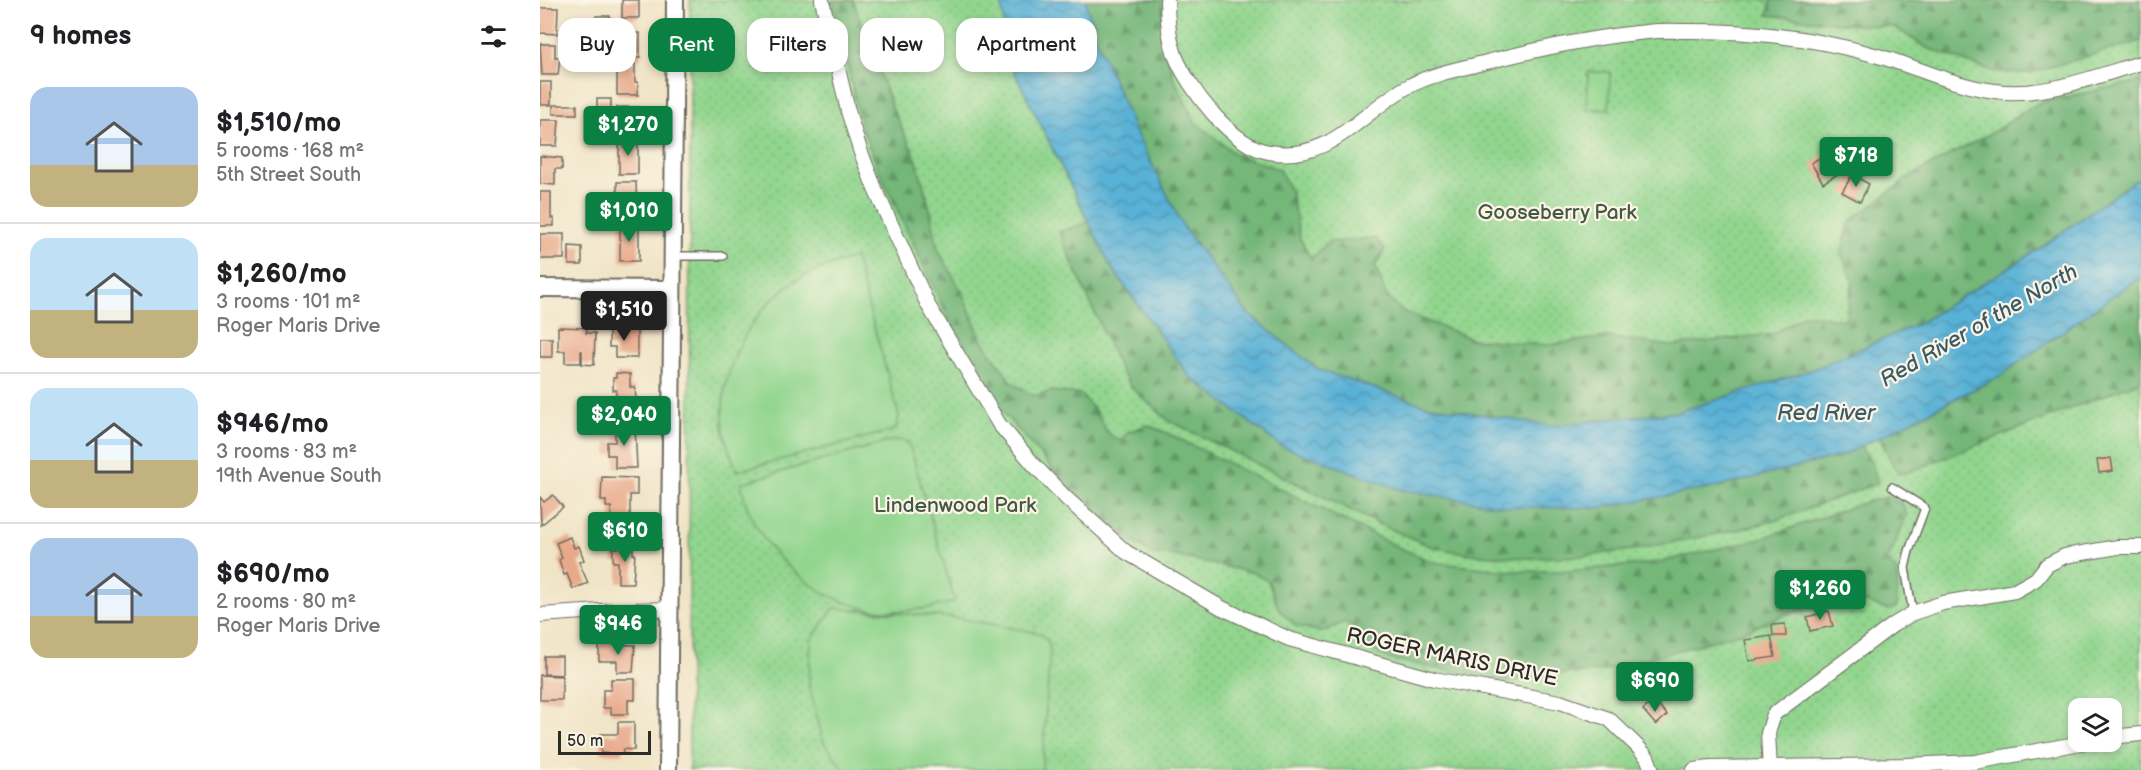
<!DOCTYPE html>
<html lang="en">
<head>
<meta charset="utf-8">
<style>
  body { margin:0; font-family:"Balsamiq Sans",sans-serif; background:#f2f2f2; color:#202124; height:100vh; display:flex; flex-direction:column; font-size:22px; white-space:nowrap }
  * { box-sizing:border-box; margin:0 }
  p { font-size:20px; color:#757577 }
  .icon { flex:none; width:33px; height:33px; fill:none; stroke:currentColor; stroke-width:2; stroke-linecap:round; stroke-linejoin:round }
  .map { position:relative; flex:1; overflow:hidden }
  .panel { display:flex; flex-direction:column; background:#fff; width:540px }
  .panel>* { flex:none }
  .banner { position:absolute; left:18px; top:18px; width:570px; height:54px; display:flex; gap:12px }
  .fabs { position:absolute; left:1528px; top:698px; display:grid; gap:12px }
  .fabs a { display:grid; place-items:center; width:54px; height:54px; border-radius:12px; background:#fff; box-shadow:0 3px 9px #0003; font-size:30px }
  .scale { position:absolute; left:18px; bottom:15px; width:93px; box-sizing:border-box; padding-left:6px; border:3px solid #2b2b2b; border-top:0; font-size:16px; line-height:21px; white-space:nowrap; color:#2b2b2b; -webkit-text-stroke:4px #fcf5e5; paint-order:stroke }
  .price { position:absolute; translate:-50% -51px; padding:0 14px; border-radius:6px; background:#0b8043; color:#fff; font-size:20px; line-height:39px; filter:drop-shadow(0 2px 3px #0008) }
  .price::after { content:''; position:absolute; left:50%; top:36px; width:18px; height:14px; margin-left:-9px; background:inherit; clip-path:polygon(0 0,100% 0,50% 100%) }
  .price.selected { background:#222; color:#fff }
  ul { padding:0; list-style:none }
  li { display:flex; align-items:center; gap:18px; height:150px; padding:0 30px }
  li+li { border-top:2px solid #e0e0e0 }
  li span { display:grid; place-items:center; flex:none; width:168px; height:120px; border-radius:18px; color:#555 }
  li>.icon { margin-inline-start:auto }
  span .icon { width:72px; height:72px; fill:#fffc; stroke-width:1 }
  li b { font-size:26px }
  h2 { display:flex; justify-content:space-between; align-items:center; height:72px; padding:0 30px; font-size:26px }
  .pill { padding:0 21px; border-radius:18px; background:#fff; box-shadow:0 3px 9px #0003; font-size:21px; line-height:54px }
  .pill.selected { background:#0b8043; color:#fff }
  main { display:flex; flex:1; min-height:0 }
  .map>svg:first-child { display:block }
</style>
</head>
<body>
<main>
<section class="panel">
<h2>9 homes<svg class="icon" aria-label="filters" viewBox="0 0 24 24"><path d="M4 7h16M4 17h16"/><circle cx="9" cy="7" r="2"/><circle cx="15" cy="17" r="2"/></svg></h2>
<ul>
<li><span style="background:linear-gradient(#a9c7e8 65%,#c2b280 0)"><svg class="icon" aria-label="home" viewBox="0 0 24 24"><path d="M3 11l9-7 9 7M6 9v11h12V9"/></svg></span><div><b>$1,510/mo</b><p>5 rooms · 168 m²</p><p>5th Street South</p></div></li>
<li><span style="background:linear-gradient(#bfe0f5 60%,#c2b280 0)"><svg class="icon" aria-label="home" viewBox="0 0 24 24"><path d="M3 11l9-7 9 7M6 9v11h12V9"/></svg></span><div><b>$1,260/mo</b><p>3 rooms · 101 m²</p><p>Roger Maris Drive</p></div></li>
<li><span style="background:linear-gradient(#bfe0f5 60%,#c2b280 0)"><svg class="icon" aria-label="home" viewBox="0 0 24 24"><path d="M3 11l9-7 9 7M6 9v11h12V9"/></svg></span><div><b>$946/mo</b><p>3 rooms · 83 m²</p><p>19th Avenue South</p></div></li>
<li><span style="background:linear-gradient(#a9c7e8 65%,#c2b280 0)"><svg class="icon" aria-label="home" viewBox="0 0 24 24"><path d="M3 11l9-7 9 7M6 9v11h12V9"/></svg></span><div><b>$690/mo</b><p>2 rooms · 80 m²</p><p>Roger Maris Drive</p></div></li>
</ul>
</section>
<div class="map">
<svg width="1601" height="770" viewBox="0 0 1601 770">
  <defs>
    <pattern id="grass-dots" width="8" height="8" patternUnits="userSpaceOnUse" patternTransform="scale(1.5)"><rect width="8" height="8" fill="#91d58e"/><path d="M2 2h.1M6 6h.1" fill="none" stroke="#7db77b" stroke-width="1.8" stroke-linecap="round"/></pattern>
    <pattern id="forest-firs" width="22" height="20" patternUnits="userSpaceOnUse" patternTransform="scale(1.5)"><rect width="22" height="20" fill="#74b679"/><path d="M5 1l3.5 6h-7zM16 11l3.5 6h-7z" fill="#5f9463"/></pattern>
    <pattern id="water-waves" width="16" height="10" patternUnits="userSpaceOnUse" patternTransform="scale(1.5)"><rect width="16" height="10" fill="#59b1d6"/><path d="M0 5q4-4 8 0t8 0" fill="none" stroke="#4a90ae"/></pattern>
  </defs>
  <rect width="100%" height="100%" fill="#fcf5e5"/>
  <filter id="ink" filterUnits="userSpaceOnUse"><feTurbulence type="fractalNoise" baseFrequency=".0167" numOctaves="2"/><feDisplacementMap in="SourceGraphic" scale="12" xChannelSelector="R" yChannelSelector="G"/><feConvolveMatrix kernelMatrix="1 2 1 2 8 2 1 2 1" color-interpolation-filters="sRGB"/></filter>
  <filter id="wash" filterUnits="userSpaceOnUse"><feTurbulence type="fractalNoise" baseFrequency=".008" numOctaves="4" result="noise"/><feDisplacementMap in="SourceGraphic" scale="24" xChannelSelector="R" yChannelSelector="G"/><feGaussianBlur stdDeviation="1.35" result="paint"/><feColorMatrix in="noise" values="0 0 0 0 0 0 0 0 0 0 0 0 0 0 0 0 0 1.4 0 .05"/><feComposite in="paint" operator="in"/></filter>
  <g filter="url(#wash)">
    <rect width="100%" height="100%" fill="#f0e4c6"/>
    <!-- grass -->
    <g fill="url(#grass-dots)" stroke="#5e805c" stroke-width="1.5" fill-rule="evenodd">
      <path d="M150,0h311l7,59 102,206 733,190 157,-79 141,-99v493h-1452zM1539,708h33v33h-33z"/>
      <path d="M546,0h1055v179l-7,2 -95,68 -121,75 -493,81z"/>
    </g>
    <!-- forest -->
    <g fill="url(#forest-firs)" stroke="#507052" stroke-width="1.5">
      <path d="M293,0h20l40,110 23,48 15,55 7,36 24,43 19,46 30,44 23,14 18,-5 28,3 14,15 14,24 12,8 8,-9 19,-7 20,8 233,115 32,14 77,9h59l87,-8 102,-23 112,-39 19,-4 15,8 4,10 -19,45 10,13 -1,34 -9,3 -27,-9 -71,12 -50,20 -136,38 -44,3 -54,8 -117,-23 -19,-10 -9,-18 -16,-9 -23,10 -26,-6 -17,-16 -11,-29 -14,-8 -83,-18h-19l-31,-22 -48,-41 -82,-93 -31,-56 -79,-168 -20,-49z"/>
      <path d="M546,0h76l1,23 10,53 22,46 40,32 44,15 12,23 9,46 11,21 17,-17 47,-4 10,11 -10,17 12,31 15,14 70,28 75,6 60,-8 64,9 102,-12 32,-20 40,6 8,-39 -12,-28 9,-31 61,-46 84,-45 43,-28 103,-22v98l-7,2 -95,68 -121,75 -106,46 -134,42 -128,14 -125,-21 -106,-35 -71,-56 -64,-86 -50,-99 -41,-97z"/>
      <path d="M1231,0h370v41l-111,32 -35,-1 -68,-24 -33,-21 -46,-3 -80,-9z"/>
      <path d="M549,222l21,43 79,111 92,70 121,44 441,-35 17,-9 11,15 7,22 -104,38 -38,9 -97,19 -55,7 -54,2 -52,-3 -43,-7 -54,-23 -213,-105 -35,-31 -14,-21 -60,-136z"/>
      <path d="M1601,277v104l-235,92 -8,1 -19,-37 121,-61 115,-82z"/>
    </g>
    <!-- garden -->
    <g fill="#91d58e" stroke="#5e805c" stroke-width="1.5">
      <path d="M1048,72h22l-1,37h-22z"/>
      <path d="M315,258l44,158 -2,10 -3,4 -157,41c-4,-12 -11,-26 -13,-39 -8,-56 25,-121 71,-151 19,-12 39,-17 60,-23z"/>
      <path d="M359,440l8,2 3,5 45,155c-22,5 -42,10 -64,9 -61,-1 -119,-46 -143,-101 -3,-8 -5,-18 -7,-27l150,-42z"/>
      <path d="M294,608l123,10 82,15 9,8 2,8 -8,121h-197l-21,-27 -15,-57 2,-46z"/>
    </g>
    <!-- water -->
    <path fill="url(#water-waves)" stroke="#426e80" stroke-width="1.5" d="M461,0h85l7,32 41,97 50,99 64,86 71,56 106,35 125,21 128,-14 134,-42 106,-46 121,-75 95,-68 7,-2v98l-26,17 -115,82 -156,79 -126,32 -120,21 -89,-1 -107,-17 -121,-44 -92,-70 -79,-111 -21,-43 -81,-163z"/>
    <g id="blocks">
      <!-- building -->
      <g fill="#e8a98a">
        <rect x="82" y="0" width="17" height="18"/>
        <path d="M0,8h18l-1,26 -17,-1z"/>
        <rect x="56" y="16" width="14" height="8"/>
        <path d="M54,25l16,1v13l-16,-1z"/>
        <path d="M21,30h16v11l-16,-1z"/>
        <rect x="77" y="33" width="23" height="25"/>
        <path d="M0,44h15v13h5l-2,18h-16z"/>
        <path d="M77,64h18v18h3v13h-21z"/>
        <rect x="0" y="82" width="11" height="23"/>
        <rect x="57" y="99" width="14" height="13"/>
        <rect x="13" y="105" width="24" height="9"/>
        <path d="M77,107h22v26l-22,-1z"/>
        <path d="M0,120h19l-2,26h-17z"/>
        <rect x="79" y="139" width="19" height="35"/>
        <path d="M1286,154l12,20 -15,9 -12,-20z"/>
        <path d="M0,156l22,2v11h-7v16l-15,-1z"/>
        <path d="M1312,175l17,9 -9,18 -18,-10z"/>
        <path d="M77,182h19l1,25h-5v12h-15v-14l-8,-1v-10h8z"/>
        <path d="M0,192h11v26h3v8h-14z"/>
        <path d="M80,224l19,1v36h-19z"/>
        <rect x="0" y="234" width="24" height="25"/>
        <path d="M29,246l13,1v18h-13z"/>
        <path d="M18,327l29,1 -1,5h9l-1,32 -12,-1v-13h-1v12h-16v-12h-7z"/>
        <path d="M75,328h22v30h-22v-11h-6v-18z"/>
        <rect x="0" y="338" width="12" height="19"/>
        <path d="M76,373l14,1v13h5l2,25h-21v-22h-3v-12h3z"/>
        <path d="M75,426h20l2,42h-22v-13h-8v-13h8z"/>
        <path d="M1571,458l2,13 -14,2 -2,-13z"/>
        <path d="M62,477l35,1v17h-7v25h-19v-13h-5v-6h-5z"/>
        <path d="M13,495l10,12 -22,18 -1,-28 4,5z"/>
        <path d="M30,537l4,11 5,-2 5,14 -5,2 9,21 -15,6 -6,-15 -3,1 -5,-15 3,-2 -6,-15z"/>
        <path d="M78,544l15,1v9h2l-2,29h-15v-21h-5v-14h5z"/>
        <path d="M1289,611l4,15 -23,5 -3,-14z"/>
        <path d="M1245,624l1,12h-13l-1,-11z"/>
        <path d="M1231,636l4,21 -26,4 -4,-21z"/>
        <path d="M59,642h14v3h22l-2,27h-16v-11h-18z"/>
        <path d="M4,656h18v19l-18,-1z"/>
        <path d="M0,675l22,1v24h-22z"/>
        <path d="M71,679h24v21h-7v14h-17v-6h-8v-18h8z"/>
        <path d="M1114,700l13,15 -11,10 -13,-15z"/>
        <path d="M78,722h16v28l-11,-1v5l-22,-1v-19h17z"/>
      </g>
    </g>
  </g>
  <g filter="url(#ink)">
    <use href="#blocks" fill-opacity="0" stroke="#706c61" stroke-width="1.5"/>
    <g fill="none" stroke-linecap="round" stroke-linejoin="round">
      <!-- service casing -->
      <g stroke="#706c61" stroke-width="10">
        <g id="service">
          <path d="M133,256h50"/>
          <path d="M1352,487l33,21 -16,43 -4,17 8,45"/>
        </g>
      </g>
      <!-- minor casing -->
      <g stroke="#706c61" stroke-width="16">
        <g id="minor">
          <path d="M282,0l26,111 12,39 15,39 53,116 71,119 36,42 31,32 60,54 96,56 67,31 145,40 126,23 49,17 28,27 10,11 5,13"/>
          <path d="M627,0c0,17 2,38 8,55 13,33 57,91 94,97 62,11 91,-40 140,-66 23,-12 50,-17 74,-23 54,-14 109,-26 164,-31 14,-2 30,-1 44,-1 63,0 126,7 187,25 39,11 76,30 117,35 48,7 100,-15 146,-28"/>
          <path d="M0,615l60,-4 68,-2"/>
          <path d="M1572,737l29,-3"/>
          <path d="M1154,770l16,-2 196,-3 69,-3 117,-21"/>
          <path d="M1230,770l-2,-37 6,-19 119,-89 20,-12 30,-10 72,-12 21,-12 11,-14 18,-9 53,-9h23"/>
        </g>
      </g>
      <!-- tertiary casing -->
      <g stroke="#706c61" stroke-width="20">
        <g id="tertiary">
          <path d="M0,288l132,1"/>
          <path d="M128,770l7,-770"/>
        </g>
      </g>
      <!-- service -->
      <use href="#service" stroke="#fff" stroke-width="7"/>
      <!-- minor -->
      <use href="#minor" stroke="#fff" stroke-width="14"/>
      <!-- tertiary -->
      <use href="#tertiary" stroke="#fff" stroke-width="16"/>
    </g>
  </g>
  <g text-anchor="middle" dominant-baseline="central" stroke-width="4.5" stroke-linejoin="round" paint-order="stroke">
    <!-- park labels -->
    <g font-size="21" fill="#445644" stroke="#fcf5e5">
      <text x="1017" y="212">Gooseberry Park</text>
      <text x="415" y="505">Lindenwood Park</text>
    </g>
    <!-- street labels -->
    <g font-size="21" fill="#2b2b2b" stroke="#fcf5e5">
      <text transform="translate(912 657) rotate(12)">ROGER MARIS DRIVE</text>
    </g>
    <!-- water labels -->
    <g font-size="22" font-style="italic" fill="#3b5a67" stroke="#fcf5e5">
      <text transform="translate(1439 326) rotate(-30)">Red River of the North</text>
      <text x="1286" y="413">Red River</text>
    </g>
  </g>
</svg>
<div class="fabs">
<a><svg class="icon" aria-label="layers" viewBox="0 0 24 24"><path d="M12 4l9 5-9 5-9-5zM3 14l9 5 9-5"/></svg></a>
</div>
<div class="scale">50 m</div>
<b class="price" style="left:88px;top:157px">$1,270</b>
<b class="price" style="left:1316px;top:188px">$718</b>
<b class="price" style="left:89px;top:243px">$1,010</b>
<b class="price selected" style="left:84px;top:342px">$1,510</b>
<b class="price" style="left:84px;top:447px">$2,040</b>
<b class="price" style="left:85px;top:563px">$610</b>
<b class="price" style="left:1280px;top:621px">$1,260</b>
<b class="price" style="left:78px;top:656px">$946</b>
<b class="price" style="left:1115px;top:713px">$690</b>
<div class="banner">
<a class="pill">Buy</a>
<a class="pill selected">Rent</a>
<a class="pill">Filters</a>
<a class="pill">New</a>
<a class="pill">Apartment</a>
</div>
</div>
</main>
</body>
</html>
